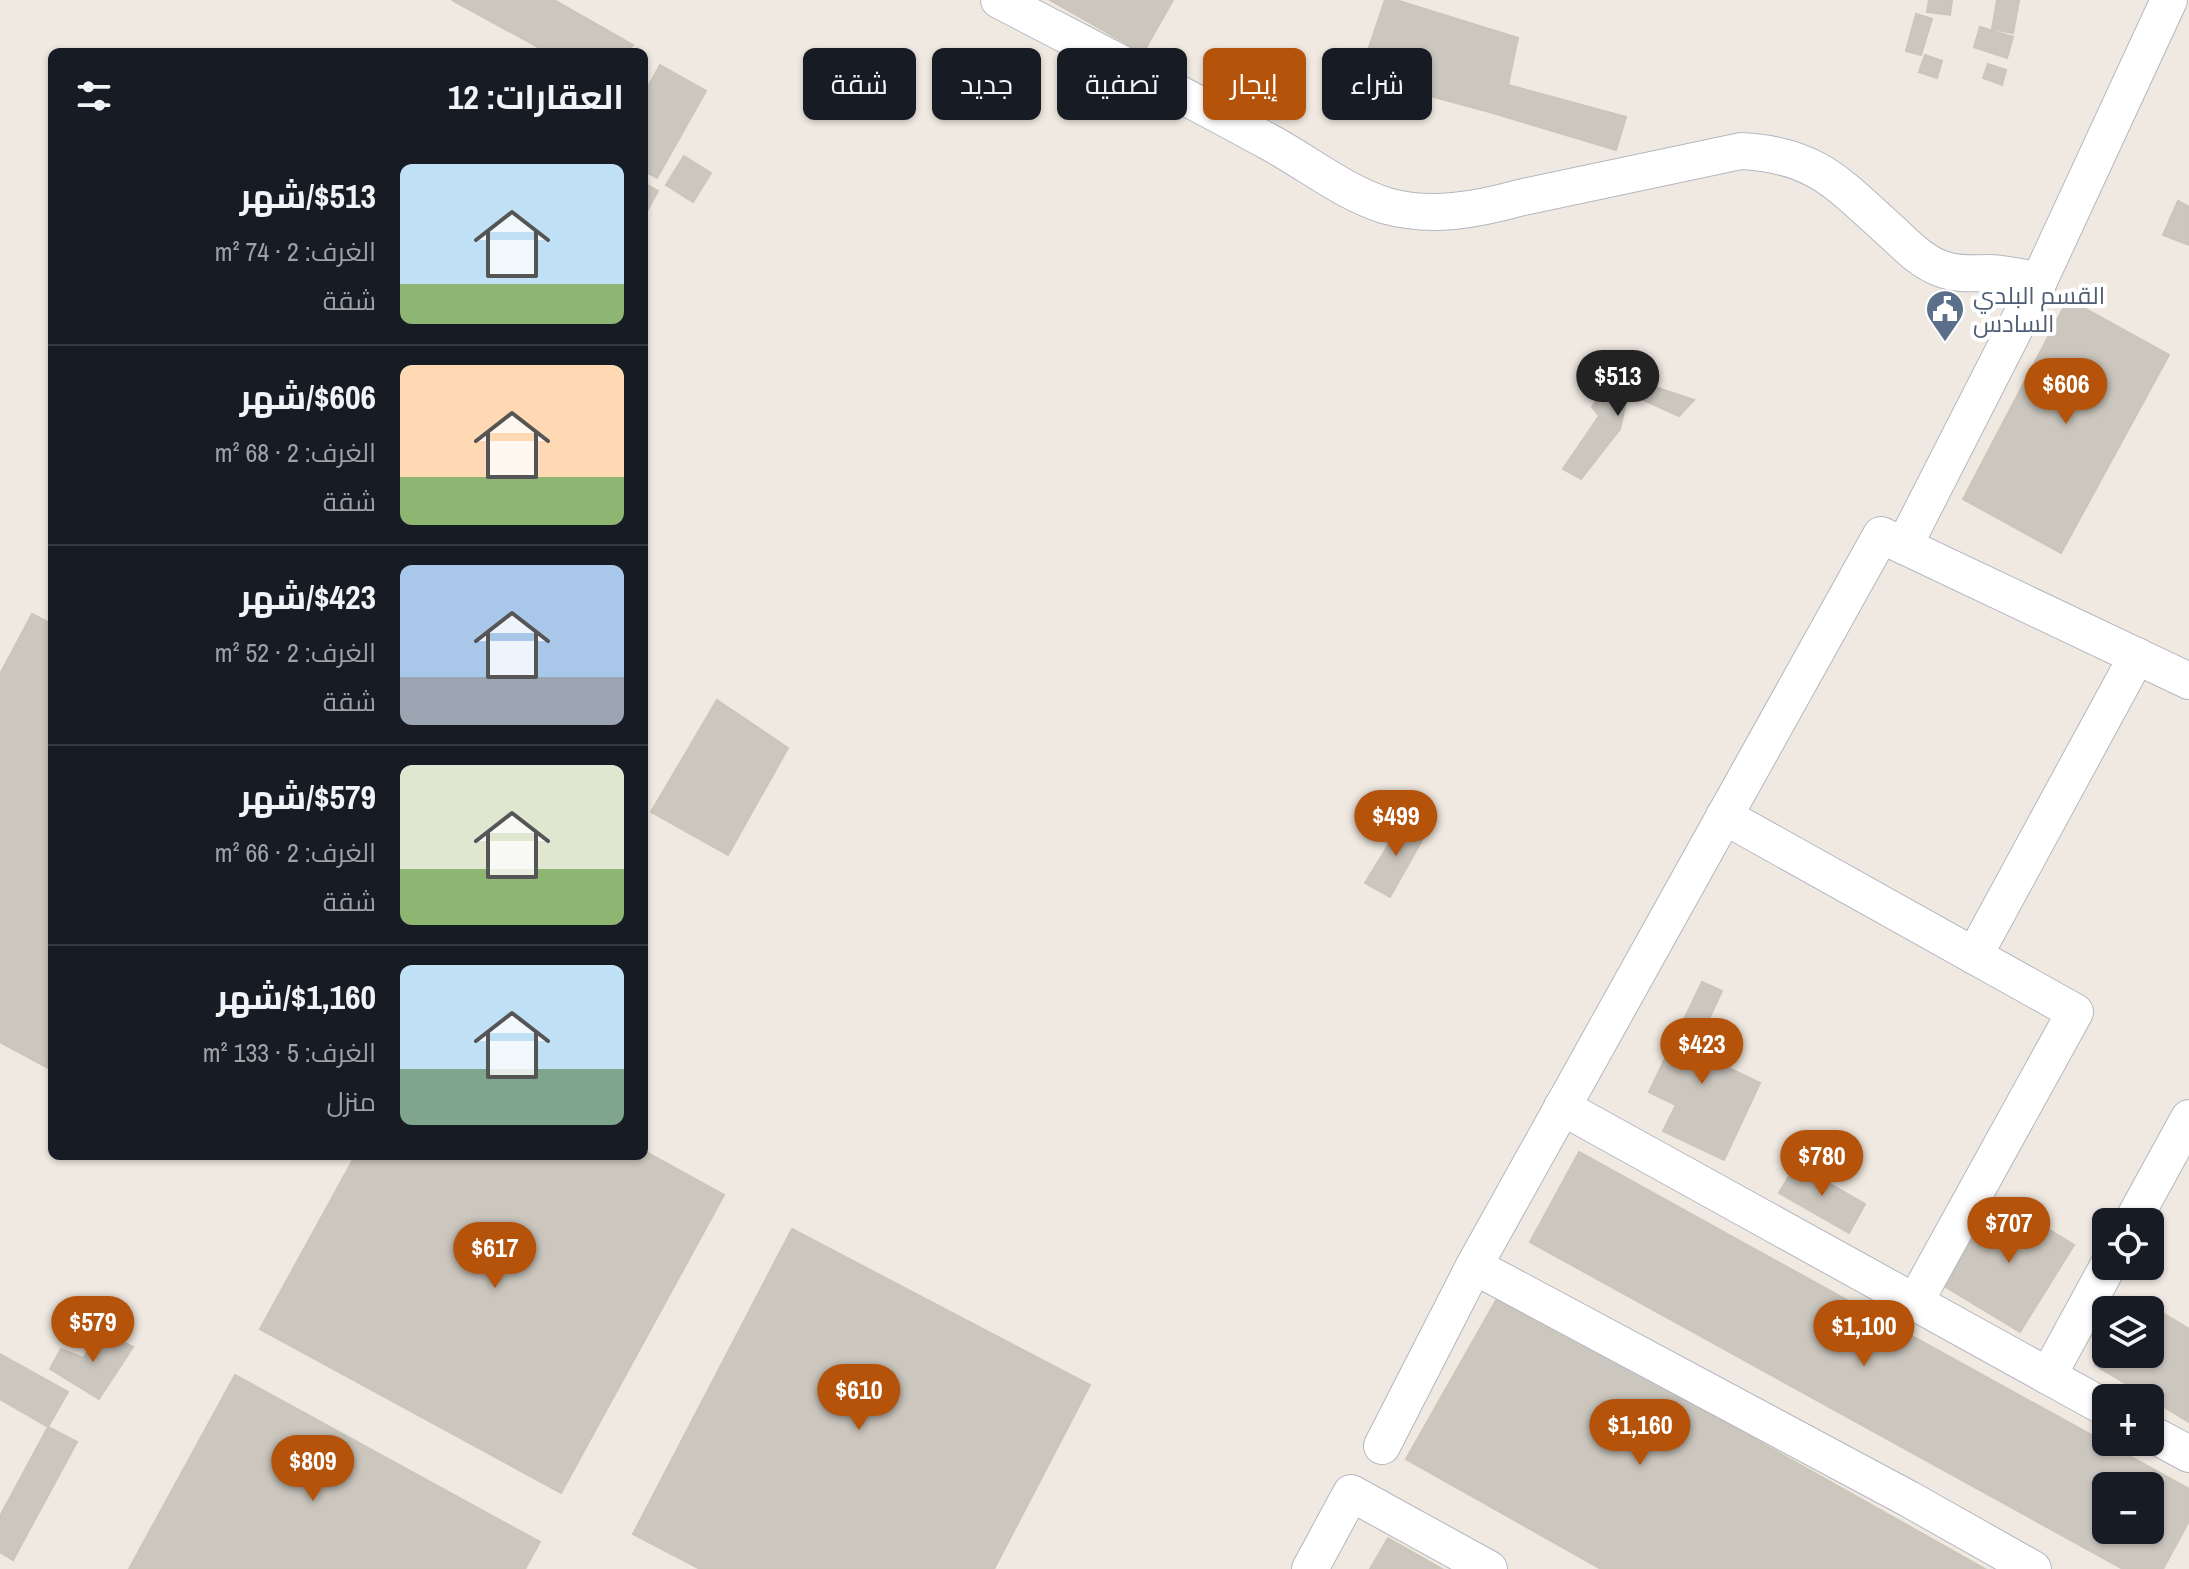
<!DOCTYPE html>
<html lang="ar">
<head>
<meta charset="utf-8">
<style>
  body { margin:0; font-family:"Archivo Narrow",Cairo,sans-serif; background:#20242c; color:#f1f3f6; direction:rtl; height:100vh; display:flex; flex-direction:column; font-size:30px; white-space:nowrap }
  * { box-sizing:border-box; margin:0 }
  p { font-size:26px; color:#9ea1a6 }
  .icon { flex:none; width:44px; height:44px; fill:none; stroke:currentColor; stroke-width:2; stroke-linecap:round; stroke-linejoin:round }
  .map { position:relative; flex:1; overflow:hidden; direction:ltr }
  .side { position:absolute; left:48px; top:48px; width:600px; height:1112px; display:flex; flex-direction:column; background:#171b24; border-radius:12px; box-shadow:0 2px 6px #0004; direction:rtl }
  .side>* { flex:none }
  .guide { position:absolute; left:672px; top:48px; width:760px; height:72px; direction:rtl; display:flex; gap:16px }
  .buttons { position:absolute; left:2092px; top:1208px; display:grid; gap:16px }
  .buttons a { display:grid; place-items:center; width:72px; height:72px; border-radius:12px; background:#171b24; box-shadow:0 2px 6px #0004; font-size:40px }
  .price { position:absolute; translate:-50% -68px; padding:0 18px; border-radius:28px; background:#b45309; color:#fff; font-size:26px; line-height:52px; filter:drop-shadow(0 2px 4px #0008) }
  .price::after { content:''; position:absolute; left:50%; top:48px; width:24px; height:18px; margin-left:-12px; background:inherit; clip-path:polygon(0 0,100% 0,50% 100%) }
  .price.selected { background:#222; color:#fff }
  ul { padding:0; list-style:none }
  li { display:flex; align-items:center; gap:24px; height:200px; padding:0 24px }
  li+li { border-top:2px solid #363941 }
  li span { display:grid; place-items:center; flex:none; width:224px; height:160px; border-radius:12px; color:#555 }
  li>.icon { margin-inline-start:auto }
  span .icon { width:96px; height:96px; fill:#fffc; stroke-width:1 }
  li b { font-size:34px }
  h2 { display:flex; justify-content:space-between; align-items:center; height:96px; padding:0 24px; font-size:34px }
  .chip { padding:0 28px; border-radius:12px; background:#171b24; box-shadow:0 2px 6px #0004; font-size:28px; line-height:72px }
  .chip.selected { background:#b45309; color:#fff }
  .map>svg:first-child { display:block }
</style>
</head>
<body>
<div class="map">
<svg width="2189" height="1569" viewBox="0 0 2189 1569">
  <rect width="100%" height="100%" fill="#efe9e1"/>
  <!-- building -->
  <g fill="#cbc7bf" stroke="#cbc5ba" stroke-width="2" fill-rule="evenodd">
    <path d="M452,0h102l79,45 -6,7h-80z"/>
    <path d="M1050,0h123l-30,53z"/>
    <path d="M1385,0h11l122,38 -10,47 118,32 -10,33 -130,-39 -127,-34z"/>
    <path d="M1929,0h23l-2,15 -23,-3z"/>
    <path d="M1997,0l22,1 -6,32 -21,-4z"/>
    <path d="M1916,14l16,5 -11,36 -15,-4z"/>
    <path d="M1980,27l33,10 -6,21 -33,-11z"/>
    <path d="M1925,55l17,6 -5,17 -18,-6z"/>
    <path d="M1988,64l18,6 -4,15 -19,-7z"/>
    <path d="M660,65l46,26 -49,87 -13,-7v-77z"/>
    <path d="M684,156l27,17 -18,29 -27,-17z"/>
    <path d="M644,183l14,8 -12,22 -2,-1z"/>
    <path d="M2178,201l11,6v38l-26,-10z"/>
    <path d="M2068,299l101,56 -108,198 -98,-54z"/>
    <path d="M1616,374l78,26 -15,16 -51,-23 -8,36 -39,50 -18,-10 36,-53 -7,-9z"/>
    <path d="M32,614l20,10v446l-52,-28v-368z"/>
    <path d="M717,700l71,48 -60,107 -77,-43z"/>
    <path d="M1407,815l19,18 -36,64 -25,-14z"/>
    <path d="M1702,982l20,9 -28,60 66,32 -36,77 -61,-29 13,-26 -27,-13z"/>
    <path d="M644,1151l80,44 -163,298 -301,-164 95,-173h289z"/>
    <path d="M1579,1152l610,337v32l-26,48h-40l-593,-327zM2106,1486h44v44h-44z"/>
    <path d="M1796,1164l69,40 -16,29 -70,-40z"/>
    <path d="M1998,1198l76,47 -54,87 -76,-46z"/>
    <path d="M792,1229l298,156 -96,184h-294l-67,-35z"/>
    <path d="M1499,1295l486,274h-384l-195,-110z"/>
    <path d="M2136,1297l53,32v93l-94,-57 11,-18v7h44v-44h-22z"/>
    <path d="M98,1329l35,18 -34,52 -49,-30 11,-20 23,9z"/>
    <path d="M0,1354l68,38 -20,35 -48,-28z"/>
    <path d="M235,1375l305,167 -15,27h-396z"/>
    <path d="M48,1427l29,15 -64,118 -13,-8v-36z"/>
    <path d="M1388,1538l54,31h-72z"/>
  </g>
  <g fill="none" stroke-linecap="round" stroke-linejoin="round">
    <!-- minor casing -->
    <g stroke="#b4b7c1" stroke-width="38">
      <g id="minor">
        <path d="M999,0c90,47 181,93 270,142 39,21 75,51 118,64 44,12 89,4 132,-8l222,-47c77,4 98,34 152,82 15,14 29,29 49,36 16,6 32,4 48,4 17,1 32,4 49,8"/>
        <path d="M1904,546l135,-265 130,-281"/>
        <path d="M1724,816l351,196 -160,290"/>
        <path d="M1974,956l163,-300"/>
        <path d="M1562,1107l544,301"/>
        <path d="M2132,1222l57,-104"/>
        <path d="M1474,1266l435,233 124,70"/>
        <path d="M2048,1376l60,-110"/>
        <path d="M2150,1433l39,21"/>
        <path d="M1382,1446l92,-180 407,-731 308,146"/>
        <path d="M1310,1569l41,-76 138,76"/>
      </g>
    </g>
    <!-- minor -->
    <use href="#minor" stroke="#fff" stroke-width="36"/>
  </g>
  <!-- icons -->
  <defs>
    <g id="civic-pin" transform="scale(2)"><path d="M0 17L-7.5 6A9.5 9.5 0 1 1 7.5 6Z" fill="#5c6f8a" stroke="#fff"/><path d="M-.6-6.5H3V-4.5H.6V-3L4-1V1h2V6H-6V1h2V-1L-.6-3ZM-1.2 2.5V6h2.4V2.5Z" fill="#fff"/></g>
  </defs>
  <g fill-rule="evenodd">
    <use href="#civic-pin" x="1945" y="309"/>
  </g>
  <g text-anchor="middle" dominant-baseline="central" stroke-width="8" stroke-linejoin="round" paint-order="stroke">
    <!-- service labels -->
    <g font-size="24" fill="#4e5e75" stroke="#fff" text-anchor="start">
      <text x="1973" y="295">القسم البلدي<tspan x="1973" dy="28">السادس</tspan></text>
    </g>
  </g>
</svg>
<div class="buttons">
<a><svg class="icon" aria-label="locate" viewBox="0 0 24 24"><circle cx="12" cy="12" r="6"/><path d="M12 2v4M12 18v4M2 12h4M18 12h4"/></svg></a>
<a><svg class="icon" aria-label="layers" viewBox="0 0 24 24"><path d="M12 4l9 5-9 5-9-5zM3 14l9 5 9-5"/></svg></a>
<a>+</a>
<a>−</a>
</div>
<b class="price selected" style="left:1618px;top:418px">$513</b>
<b class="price" style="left:2066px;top:426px">$606</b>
<b class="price" style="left:1396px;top:858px">$499</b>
<b class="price" style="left:1702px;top:1086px">$423</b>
<b class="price" style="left:1822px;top:1198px">$780</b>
<b class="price" style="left:2009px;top:1265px">$707</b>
<b class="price" style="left:495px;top:1290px">$617</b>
<b class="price" style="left:93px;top:1364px">$579</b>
<b class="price" style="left:1864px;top:1368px">$1,100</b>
<b class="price" style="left:859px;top:1432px">$610</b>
<b class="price" style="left:1640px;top:1467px">$1,160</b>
<b class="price" style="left:313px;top:1503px">$809</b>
<div class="guide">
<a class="chip">شراء</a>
<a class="chip selected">إيجار</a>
<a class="chip">تصفية</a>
<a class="chip">جديد</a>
<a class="chip">شقة</a>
</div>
<section class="side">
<h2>العقارات: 12<svg class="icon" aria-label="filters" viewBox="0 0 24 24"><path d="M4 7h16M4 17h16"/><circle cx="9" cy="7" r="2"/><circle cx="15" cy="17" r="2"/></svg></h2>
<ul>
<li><span style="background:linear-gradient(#bfe0f5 75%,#8fb573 0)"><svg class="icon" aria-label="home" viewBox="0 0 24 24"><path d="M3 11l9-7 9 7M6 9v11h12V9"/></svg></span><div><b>$513/شهر</b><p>الغرف: 2 · 74 m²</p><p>شقة</p></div></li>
<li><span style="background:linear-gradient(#ffd9b3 70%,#8fb573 0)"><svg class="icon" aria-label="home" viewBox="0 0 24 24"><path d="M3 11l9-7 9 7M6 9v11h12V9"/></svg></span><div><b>$606/شهر</b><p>الغرف: 2 · 68 m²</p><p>شقة</p></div></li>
<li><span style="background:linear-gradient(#a9c7e8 70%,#9aa5b1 0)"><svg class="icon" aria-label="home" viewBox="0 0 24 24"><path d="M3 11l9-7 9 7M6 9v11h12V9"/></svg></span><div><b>$423/شهر</b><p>الغرف: 2 · 52 m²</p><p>شقة</p></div></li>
<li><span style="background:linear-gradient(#dfe7d0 65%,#8fb573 0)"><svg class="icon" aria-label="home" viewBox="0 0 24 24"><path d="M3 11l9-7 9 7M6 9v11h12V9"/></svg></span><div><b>$579/شهر</b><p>الغرف: 2 · 66 m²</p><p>شقة</p></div></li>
<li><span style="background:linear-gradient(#bfe0f5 65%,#7fa58c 0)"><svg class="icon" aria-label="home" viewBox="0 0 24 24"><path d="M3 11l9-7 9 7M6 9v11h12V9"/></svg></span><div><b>$1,160/شهر</b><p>الغرف: 5 · 133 m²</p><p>منزل</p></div></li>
</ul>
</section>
</div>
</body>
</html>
